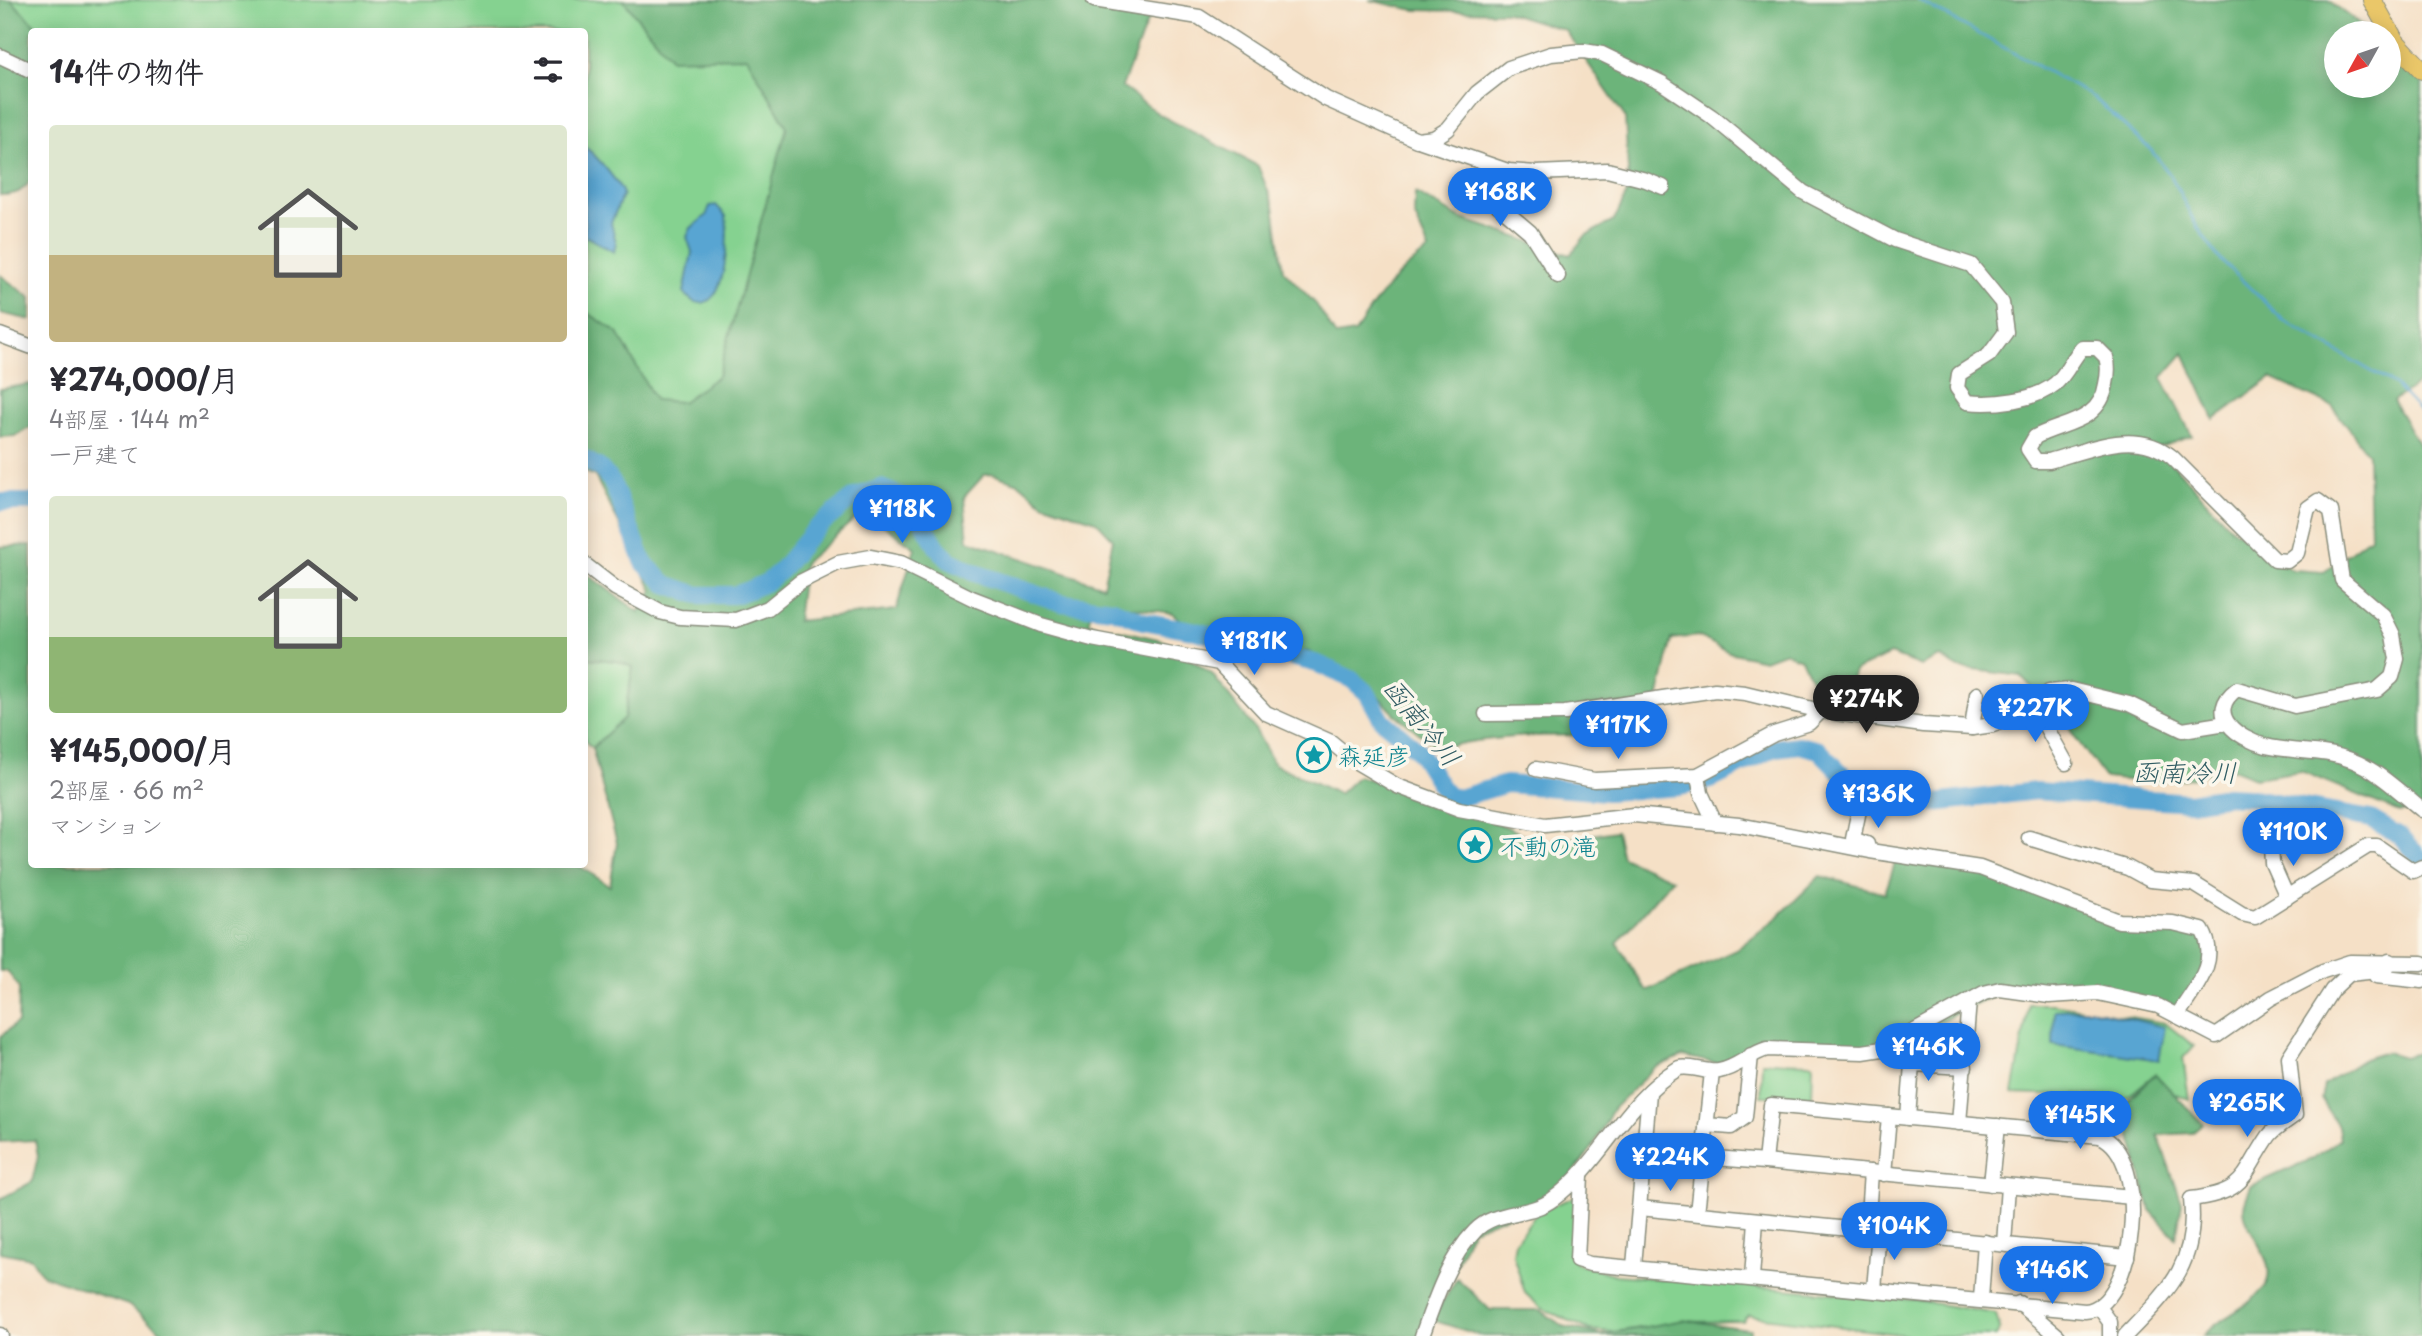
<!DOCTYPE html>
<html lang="ja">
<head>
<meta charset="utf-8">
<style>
  body { margin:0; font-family:"Playpen Sans","Klee One",sans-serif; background:#f2f2f3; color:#2b2b33; height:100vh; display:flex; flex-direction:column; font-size:26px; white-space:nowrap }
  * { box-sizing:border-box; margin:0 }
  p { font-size:23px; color:#7c7c81 }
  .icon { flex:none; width:38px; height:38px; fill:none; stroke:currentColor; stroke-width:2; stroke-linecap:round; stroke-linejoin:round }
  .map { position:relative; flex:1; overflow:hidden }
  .details { position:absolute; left:28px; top:28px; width:560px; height:840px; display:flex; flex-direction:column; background:#fff; border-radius:7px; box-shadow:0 4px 18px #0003 }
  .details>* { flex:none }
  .needle { width:46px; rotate:230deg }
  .tools { position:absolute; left:2324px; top:21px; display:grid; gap:14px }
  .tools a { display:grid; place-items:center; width:77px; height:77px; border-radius:50%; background:#fff; box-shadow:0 4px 18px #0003; font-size:35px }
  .price { position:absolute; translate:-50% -60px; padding:0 16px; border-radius:24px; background:#1a73e8; color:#fff; font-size:23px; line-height:46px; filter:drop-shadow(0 2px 4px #0008) }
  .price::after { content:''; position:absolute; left:50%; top:42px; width:21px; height:16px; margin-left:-10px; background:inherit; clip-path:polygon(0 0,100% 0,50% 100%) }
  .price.active { background:#222; color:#fff }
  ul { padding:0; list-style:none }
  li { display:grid; align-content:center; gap:14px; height:371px; padding:0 21px }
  li span { display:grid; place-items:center; height:217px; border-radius:7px; color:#555 }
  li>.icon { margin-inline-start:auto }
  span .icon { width:126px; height:126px; fill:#fffc; stroke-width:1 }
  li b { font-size:30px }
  h2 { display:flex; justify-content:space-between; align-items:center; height:84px; padding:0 21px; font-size:30px }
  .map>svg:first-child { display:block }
</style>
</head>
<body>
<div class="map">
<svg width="2422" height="1336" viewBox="0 0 2422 1336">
  <rect width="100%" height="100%" fill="#fbf7ec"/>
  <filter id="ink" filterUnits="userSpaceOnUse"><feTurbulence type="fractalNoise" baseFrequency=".0143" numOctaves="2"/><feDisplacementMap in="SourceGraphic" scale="14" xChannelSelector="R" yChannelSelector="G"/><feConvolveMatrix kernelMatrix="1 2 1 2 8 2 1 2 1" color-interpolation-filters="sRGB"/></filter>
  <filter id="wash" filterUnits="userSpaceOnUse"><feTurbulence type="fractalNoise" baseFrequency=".00686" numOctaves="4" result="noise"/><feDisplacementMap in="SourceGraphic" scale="28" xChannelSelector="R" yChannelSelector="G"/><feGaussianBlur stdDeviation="1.57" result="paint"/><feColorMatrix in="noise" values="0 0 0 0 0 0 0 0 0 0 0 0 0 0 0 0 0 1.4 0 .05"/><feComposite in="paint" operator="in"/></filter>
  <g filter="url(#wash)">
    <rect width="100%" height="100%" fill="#f5e0c6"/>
    <!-- green -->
    <g fill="#85d290" stroke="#528862" stroke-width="2">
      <path d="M0,0h649l104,41 70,45 -28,176 -109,165 -101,-61 -1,-334h-552z"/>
      <path d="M584,658l33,3 16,6 -9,51 -32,30 -7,-7z"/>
      <path d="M2029,1004h24l112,19 29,23 -11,12 6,41 -16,-6 -18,-19 -28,23 -114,-4z"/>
      <path d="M1762,1062l51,1 -1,34 -51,-1z"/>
      <path d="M1577,1196l-2,67 41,12 299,25 81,14 4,15 -4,7h-83l-165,-21 -5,6 -60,1 -70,10 -23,-2 -49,-22 -16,-15 -12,-38 2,-13 23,-31z"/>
    </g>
    <!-- forest -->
    <g fill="#6cb47a" stroke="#467857" stroke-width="2" fill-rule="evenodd">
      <path d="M0,0h11l27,28 24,3 -30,1 -1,148c-9,12 -15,15 -31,15z"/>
      <path d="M623,0h455l71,17 -27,70 38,28 98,51 16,40 9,64 33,34 20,32 19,-3c22,-36 39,-58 74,-83l-15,-36 1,-21 45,25 110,37 16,-20 28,-14 15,-32 -4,-72 -60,-87 -58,-18 -93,-2 -45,-10h959l44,33h-36v53h53v-40l33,31v304l-29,20 29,49v359l-23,3 -98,-41 -46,7 -30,-12c-44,20 -73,17 -120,12l-32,-44 -16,-31 -14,-4 -22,-23 -62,-8 -19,-11 -19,9 -31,-12 -36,17 -13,33 -19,-4 -21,-41 -16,-7 -21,8 -35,-8 -31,-16 -26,3 -17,74 -22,22c-55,0 -143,-2 -194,14l-44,-35 -33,-35 -55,-28 -66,8 -26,-11 -43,-35 -78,-11 -6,21 74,17 50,34 44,57 18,33 65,30 19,-18 99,29 86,38 73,-12 6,26 50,22 -55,64 29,48 90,-41 42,-33 42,-41 65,17 11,-33 78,11 154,52 51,5 25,8 4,30 -35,47 -87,-25 -55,1 -14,-4 -135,64 -107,-10 -13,1 -43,24 -36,-8 -29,12 -41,41 -21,39 -38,51 -82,30 -48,107h-1256l-40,-31 -86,-30 -11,-17 -31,-6v-53l32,-17 6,-26 -3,-16 -35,2v-105l18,-15 1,-35 -12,-16h-7v-424l31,-2 1,319h544l34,22 7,-43 -25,-95 32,-30 9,-51 -16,-6 -32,-3v-85l54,39 14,-21 -58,-115 -10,-4v-161l33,22 37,67 27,2 36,-26 69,-249 -40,-70 -76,2zM2184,353l30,66 57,-41 61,28 36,48 2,83 -46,35 -31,-2 -62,-42 -73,-80 34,-12 -30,-58zM992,474l27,9 24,20 53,18 17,18 -10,47 -135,-46 -4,-43 20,-22zM864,511l51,37 -19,62 -99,11 7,-58z"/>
      <path d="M0,275l31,23v22l-31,-7z"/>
      <path d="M31,384v43l-16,9 -15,1v-48z"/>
      <path d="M2386,1052l18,5 18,-5v284h-219c17,-19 44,-27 60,-47 20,-25 -20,-57 -19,-82 1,-7 5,-15 7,-21l61,-27 28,-20 -2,-13 -17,-27 3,-14 40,-26z"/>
      <path d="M2155,1074l48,50 -11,9 -34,2 24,68 -6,35 -26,-28 -19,-74 -4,-35z"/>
      <path d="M1457,1278l33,32h50l23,16 40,9 80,-15 67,9v7h-268l-50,-16z"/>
    </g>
    <!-- water -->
    <g fill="#59a5d2" stroke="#3c7183" stroke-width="2">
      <path d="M584,147c9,4 36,37 39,47l-12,29 5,19 -2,10 -29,-16z"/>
      <path d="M716,205l10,11c2,19 2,83 -24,87 -8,1 -14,-5 -18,-11l8,-40 -5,-15 4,-9 15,-12 4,-10z"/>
      <path d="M2090,1009l75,18 -6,33 -106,-15 1,-35z"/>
    </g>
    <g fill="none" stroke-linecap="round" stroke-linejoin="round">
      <!-- stream -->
      <path stroke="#59a5d2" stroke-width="2.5" d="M1918,0l175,97 58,53 20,26 25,49 22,32 30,29 35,34 112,65 27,29"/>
      <!-- river -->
      <g stroke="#59a5d2" stroke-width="18">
        <path d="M584,459l16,9 12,14 32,81 22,21 32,11h36l15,-5 18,-8 14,-12 33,-40 40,-33 27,-9 22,9 13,13 21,37 12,13 29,14 84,29 51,6 30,12 49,9 126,34 33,15 16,14 15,27 36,30 24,38 7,8 10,2 47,-14 101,8 73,-5 31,-7 64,-32 24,-3 20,5 36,37 38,11 41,5 102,-12 154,11 37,-6 20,1 124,22 29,17 22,24"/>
        <path d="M0,502h32"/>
      </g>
    </g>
  </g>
  <g filter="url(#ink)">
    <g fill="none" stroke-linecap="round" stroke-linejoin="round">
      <!-- minor casing -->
      <g stroke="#8a8e7d" stroke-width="17">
        <g id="minor">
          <path d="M1094,0l105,17 127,82 91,41 17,-2 14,-9 29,-36 32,-25 42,-14 33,-3 18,3 60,29 49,33 92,76 92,48 76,25 31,38 4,29 -17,23 -30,19 -2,14 10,14c26,3 67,-1 88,-18 11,-9 17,-25 27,-36h15l9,9c3,9 2,18 0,27 -6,39 -43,38 -71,53l-7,12 8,12h13c40,-11 86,-34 123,-4l103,103 12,1 10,-8 11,-45 10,-7 13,10 11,69 41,35 10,20 4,24 -5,18 -15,13 -82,16 -58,-17c-33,25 1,50 29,57 29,7 57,3 85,14 25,9 50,33 71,50"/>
          <path d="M0,56l32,15"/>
          <path d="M1421,141l87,30 28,2 71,-3 39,10 17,7"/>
          <path d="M1508,171l-10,34 32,27 28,44"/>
          <path d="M0,335l32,12"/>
          <path d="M584,564l31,24 45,24 20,5 56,3 32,-12 32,-26 38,-19 33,-6 30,6 71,35 69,27 51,14 127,24 47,50 65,29 22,18 44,26 62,23 86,16 89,-10 105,10 131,26 110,17 139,53 54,2 29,7c19,31 -8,59 -25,86"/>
          <path d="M2035,707l31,56"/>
          <path d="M1486,714l79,-1 150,-23 30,3 76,18 102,14 49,3 21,-3 45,-19 11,-14 22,-2 58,14 54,26 43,-7"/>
          <path d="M1972,728l5,-34"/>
          <path d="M1536,769l58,11 104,-5 76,-41 35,-11 12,-12"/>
          <path d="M1698,775l3,18 14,30"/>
          <path d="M1859,810l-6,29 14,5"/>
          <path d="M2029,838l99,30 22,12 44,4 48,30 13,3 113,-71h9l36,25 9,-4"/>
          <path d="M2271,846l1,17 15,34"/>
          <path d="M2376,976l46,5"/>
          <path d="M1908,1118l4,-54 53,3"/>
          <path d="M1959,1123l10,-122"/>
          <path d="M1706,1125l25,2 14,-10 6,-62"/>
          <path d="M1765,1162l367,35"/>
          <path d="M1884,1174l5,-58"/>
          <path d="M1581,1176l-4,84 13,4 495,47c51,-4 67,-154 15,-175l-329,-31 -6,57 -62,-5"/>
          <path d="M1991,1184l6,-58"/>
          <path d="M1640,1208l487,49"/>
          <path d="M1697,1213l15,-141"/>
          <path d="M1867,1231l4,-59"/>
          <path d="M2004,1244l4,-58"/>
          <path d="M1634,1266l15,-173"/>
          <path d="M1752,1278l4,-58"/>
          <path d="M1874,1289l5,-57"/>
          <path d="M1981,1299l4,-57"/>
          <path d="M2019,1303l39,33"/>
          <path d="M2099,1307l11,15v14"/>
          <path d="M0,1335l1,1"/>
          <path d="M1422,1336c12,-34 27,-79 53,-105 20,-22 55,-14 78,-32 49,-36 72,-99 126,-131 13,-3 27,5 40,3 18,-3 30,-17 48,-22l96,3 19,-3 102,-56 16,-4 49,7 49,-3 60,13 58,30 55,-38 52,-27 27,-9 72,1"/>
          <path d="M2125,1336c43,-45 73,-71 66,-137 56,-7 50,-22 78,-63 6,-8 18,-15 26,-21l-6,-58 43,-67 17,-16 37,-4 3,-9"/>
        </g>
      </g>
      <!-- major casing -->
      <g stroke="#8a8e7d" stroke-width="20">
        <path id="major" d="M2372,0l23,41 27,29"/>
      </g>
      <!-- minor -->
      <use href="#minor" stroke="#fff" stroke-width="14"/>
      <!-- major -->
      <use href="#major" stroke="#eac769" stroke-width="18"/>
    </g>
  </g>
  <!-- icons -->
  <defs>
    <g id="sight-ring" transform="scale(1.75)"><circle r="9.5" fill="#fbf7ec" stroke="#0f9aa8" stroke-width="1.5"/><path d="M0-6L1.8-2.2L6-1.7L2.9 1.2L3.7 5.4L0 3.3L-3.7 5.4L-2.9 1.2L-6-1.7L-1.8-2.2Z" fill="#0f9aa8"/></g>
  </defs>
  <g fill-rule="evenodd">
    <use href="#sight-ring" x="1314" y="755"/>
    <use href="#sight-ring" x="1475" y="845"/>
  </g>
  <g text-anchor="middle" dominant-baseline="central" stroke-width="7" stroke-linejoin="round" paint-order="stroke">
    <!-- culture labels -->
    <g font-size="24" fill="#0d838f" stroke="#fbf7ec" text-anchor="start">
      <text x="1338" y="755">森延彦</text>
      <text x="1500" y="845">不動の滝</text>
    </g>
    <!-- water labels -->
    <g font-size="26" font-style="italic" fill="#305c63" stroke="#fbf7ec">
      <text transform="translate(1423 722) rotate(51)">函南冷川</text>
      <text x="2185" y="771">函南冷川</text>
    </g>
  </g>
</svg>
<div class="tools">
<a><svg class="needle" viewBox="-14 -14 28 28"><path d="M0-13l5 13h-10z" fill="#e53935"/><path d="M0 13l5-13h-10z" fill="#7c7c81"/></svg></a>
</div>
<b class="price" style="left:1500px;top:228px">¥168K</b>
<b class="price" style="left:902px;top:545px">¥118K</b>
<b class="price" style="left:1254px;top:677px">¥181K</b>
<b class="price active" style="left:1866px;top:735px">¥274K</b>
<b class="price" style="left:2035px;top:744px">¥227K</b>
<b class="price" style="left:1618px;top:761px">¥117K</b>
<b class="price" style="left:1878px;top:830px">¥136K</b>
<b class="price" style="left:2293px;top:868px">¥110K</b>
<b class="price" style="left:1928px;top:1083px">¥146K</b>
<b class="price" style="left:2247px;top:1139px">¥265K</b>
<b class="price" style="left:2080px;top:1151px">¥145K</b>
<b class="price" style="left:1670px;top:1193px">¥224K</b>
<b class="price" style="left:1894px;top:1262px">¥104K</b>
<b class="price" style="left:2052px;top:1306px">¥146K</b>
<section class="details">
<h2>14件の物件<svg class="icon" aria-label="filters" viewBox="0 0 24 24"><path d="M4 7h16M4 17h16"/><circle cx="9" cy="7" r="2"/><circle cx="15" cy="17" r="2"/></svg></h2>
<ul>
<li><span style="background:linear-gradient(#dfe7d0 60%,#c2b280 0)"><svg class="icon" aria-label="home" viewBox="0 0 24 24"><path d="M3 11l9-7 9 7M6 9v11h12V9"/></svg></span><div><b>¥274,000/月</b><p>4部屋 · 144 m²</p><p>一戸建て</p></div></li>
<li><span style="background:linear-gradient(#dfe7d0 65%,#8fb573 0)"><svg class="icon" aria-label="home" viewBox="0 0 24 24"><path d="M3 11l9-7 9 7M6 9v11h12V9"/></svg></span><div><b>¥145,000/月</b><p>2部屋 · 66 m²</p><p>マンション</p></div></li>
</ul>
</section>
</div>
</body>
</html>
